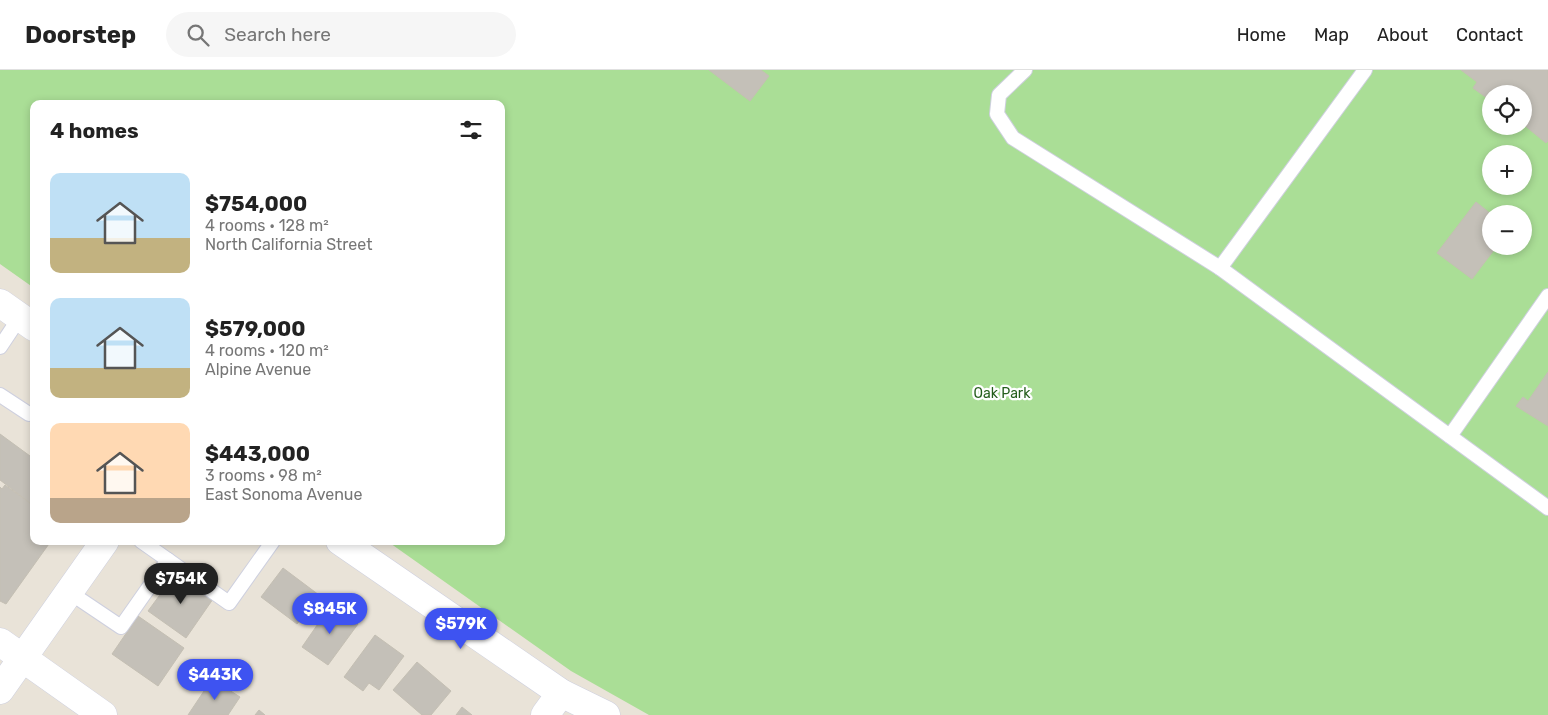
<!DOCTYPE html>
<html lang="en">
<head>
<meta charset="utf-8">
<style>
  body { margin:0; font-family:Rubik,sans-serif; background:#f6f6f6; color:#222; height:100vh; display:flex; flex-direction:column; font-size:19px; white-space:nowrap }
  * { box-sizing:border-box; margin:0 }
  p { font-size:16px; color:#767676 }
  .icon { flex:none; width:28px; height:28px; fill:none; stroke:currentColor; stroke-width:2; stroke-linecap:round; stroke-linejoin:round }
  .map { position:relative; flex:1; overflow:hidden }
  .details { position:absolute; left:30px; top:30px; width:475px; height:445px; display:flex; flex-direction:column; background:#fff; border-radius:10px; box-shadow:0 2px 8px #0003 }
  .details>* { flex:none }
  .buttons { position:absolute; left:1482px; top:15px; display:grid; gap:10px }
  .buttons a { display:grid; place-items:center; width:50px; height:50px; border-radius:50%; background:#fff; box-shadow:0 2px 8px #0003; font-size:25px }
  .price { position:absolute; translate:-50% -42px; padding:0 11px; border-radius:18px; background:#3e53f1; color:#fff; font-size:16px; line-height:32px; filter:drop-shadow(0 1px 2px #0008) }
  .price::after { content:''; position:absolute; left:50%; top:30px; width:15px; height:11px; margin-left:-8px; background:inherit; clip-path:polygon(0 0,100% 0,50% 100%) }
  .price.current { background:#222; color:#fff }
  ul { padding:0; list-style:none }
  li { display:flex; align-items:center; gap:15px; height:125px; padding:0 20px }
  li span { display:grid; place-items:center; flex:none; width:140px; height:100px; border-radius:10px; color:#555 }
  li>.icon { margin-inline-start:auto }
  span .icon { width:60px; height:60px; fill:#fffc; stroke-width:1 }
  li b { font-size:21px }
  h2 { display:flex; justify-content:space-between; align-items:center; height:60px; padding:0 20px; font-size:21px }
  header { display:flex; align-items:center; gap:30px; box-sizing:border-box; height:70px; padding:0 25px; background:#fff; border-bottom:1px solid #e0e0e0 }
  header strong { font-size:24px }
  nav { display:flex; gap:28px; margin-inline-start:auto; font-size:18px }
  .search { width:350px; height:45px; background:#f6f6f6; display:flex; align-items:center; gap:12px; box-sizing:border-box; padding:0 18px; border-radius:28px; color:#767676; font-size:19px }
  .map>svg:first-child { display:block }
</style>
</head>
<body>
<header>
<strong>Doorstep</strong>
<div class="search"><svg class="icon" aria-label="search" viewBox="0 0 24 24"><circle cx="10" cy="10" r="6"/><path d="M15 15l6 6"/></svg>Search here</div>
<nav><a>Home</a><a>Map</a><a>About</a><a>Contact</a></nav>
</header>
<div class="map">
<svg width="1548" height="645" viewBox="0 0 1548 645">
  <rect width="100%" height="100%" fill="#e9e3d8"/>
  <!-- green -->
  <path fill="#aade96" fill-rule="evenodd" d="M0,0h1548v645h-899l-78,-44 -184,-130h114v-437h-467v184l-34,-24zM1491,24h33v32h-33zM1491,84h33v32h-33zM1491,144h33v32h-33z"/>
  <!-- building -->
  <g fill="#c4c0b8" stroke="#c4bfb3">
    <path d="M709,0h52l8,6 -19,25z"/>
    <path d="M1461,0h87v71l-2,2 -22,-18v-31h-33v7l-18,-13 4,-6z"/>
    <path d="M1476,132l15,12v32h6l-25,33 -35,-26z"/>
    <path d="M1548,302v54l-32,-20 7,-9 5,4z"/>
    <path d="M0,364l30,22 4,-5v55l-34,-26z"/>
    <path d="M5,415l29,21v35h17l-45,63 -6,-3v-114l2,2z"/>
    <path d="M283,498l36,27 -22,29 -36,-27z"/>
    <path d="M176,503l37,26 -27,39 -38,-27z"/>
    <path d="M331,535l27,19 -30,41 -26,-18z"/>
    <path d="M138,546l46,32 -26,38 -46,-32z"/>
    <path d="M375,565l29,21 -25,34 -10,-7 -6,8 -19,-14z"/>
    <path d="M417,592l34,29 -20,24h-9l-29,-25z"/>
    <path d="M212,609l28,18 -12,18h-40z"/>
    <path d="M462,637l10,8h-16z"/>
    <path d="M259,640l6,5h-10z"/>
  </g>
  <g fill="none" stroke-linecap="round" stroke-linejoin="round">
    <!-- service casing -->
    <g stroke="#ced0df" stroke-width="16">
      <g id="service">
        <path d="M1025,0l-26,25 -2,19 16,24 207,130"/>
        <path d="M1365,0l-145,198 328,240"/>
        <path d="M0,277l20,-30"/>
        <path d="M0,325l29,19"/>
        <path d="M1450,366l98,-140"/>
        <path d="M141,471l88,62 44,-62"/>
        <path d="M69,522l52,35 47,-67"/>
      </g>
    </g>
    <!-- minor casing -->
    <g stroke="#ced0df" stroke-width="29">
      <g id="minor">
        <path d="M0,572l103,73"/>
        <path d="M545,645l16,-22"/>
      </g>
    </g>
    <!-- tertiary casing -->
    <g stroke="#ced0df" stroke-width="29">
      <g id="tertiary">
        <path d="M0,233l34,24"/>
        <path d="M340,471l221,152 45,22"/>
        <path d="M0,620l105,-149"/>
      </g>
    </g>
    <!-- service -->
    <use href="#service" stroke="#fff" stroke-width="14"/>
    <!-- minor -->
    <use href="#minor" stroke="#fff" stroke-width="28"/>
    <!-- tertiary -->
    <use href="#tertiary" stroke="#fff" stroke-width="28"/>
  </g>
  <g text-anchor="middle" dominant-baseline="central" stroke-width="4.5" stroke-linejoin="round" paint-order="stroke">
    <!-- park labels -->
    <g font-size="14" fill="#255e1c" stroke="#fff">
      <text x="1002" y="323">Oak Park</text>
    </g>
  </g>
</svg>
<div class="buttons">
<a><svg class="icon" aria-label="locate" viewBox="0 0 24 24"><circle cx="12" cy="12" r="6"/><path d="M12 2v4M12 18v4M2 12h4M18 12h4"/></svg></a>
<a>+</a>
<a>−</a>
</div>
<b class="price current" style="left:181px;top:535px">$754K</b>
<b class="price" style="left:330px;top:565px">$845K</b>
<b class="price" style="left:461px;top:580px">$579K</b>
<b class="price" style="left:215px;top:631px">$443K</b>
<section class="details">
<h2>4 homes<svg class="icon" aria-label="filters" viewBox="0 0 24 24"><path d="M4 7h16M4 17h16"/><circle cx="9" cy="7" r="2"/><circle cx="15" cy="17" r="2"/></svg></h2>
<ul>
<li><span style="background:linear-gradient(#bfe0f5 65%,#c2b280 0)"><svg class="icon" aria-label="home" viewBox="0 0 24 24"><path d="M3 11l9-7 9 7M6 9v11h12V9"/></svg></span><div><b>$754,000</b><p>4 rooms · 128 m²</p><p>North California Street</p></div></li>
<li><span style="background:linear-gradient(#bfe0f5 70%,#c2b280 0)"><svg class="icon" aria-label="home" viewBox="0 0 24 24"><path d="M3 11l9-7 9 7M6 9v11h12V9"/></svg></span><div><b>$579,000</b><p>4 rooms · 120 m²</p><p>Alpine Avenue</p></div></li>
<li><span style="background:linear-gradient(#ffd9b3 75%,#b9a48a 0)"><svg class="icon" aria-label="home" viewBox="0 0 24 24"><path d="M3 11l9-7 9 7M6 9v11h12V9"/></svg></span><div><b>$443,000</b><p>3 rooms · 98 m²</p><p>East Sonoma Avenue</p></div></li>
</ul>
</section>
</div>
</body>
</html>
